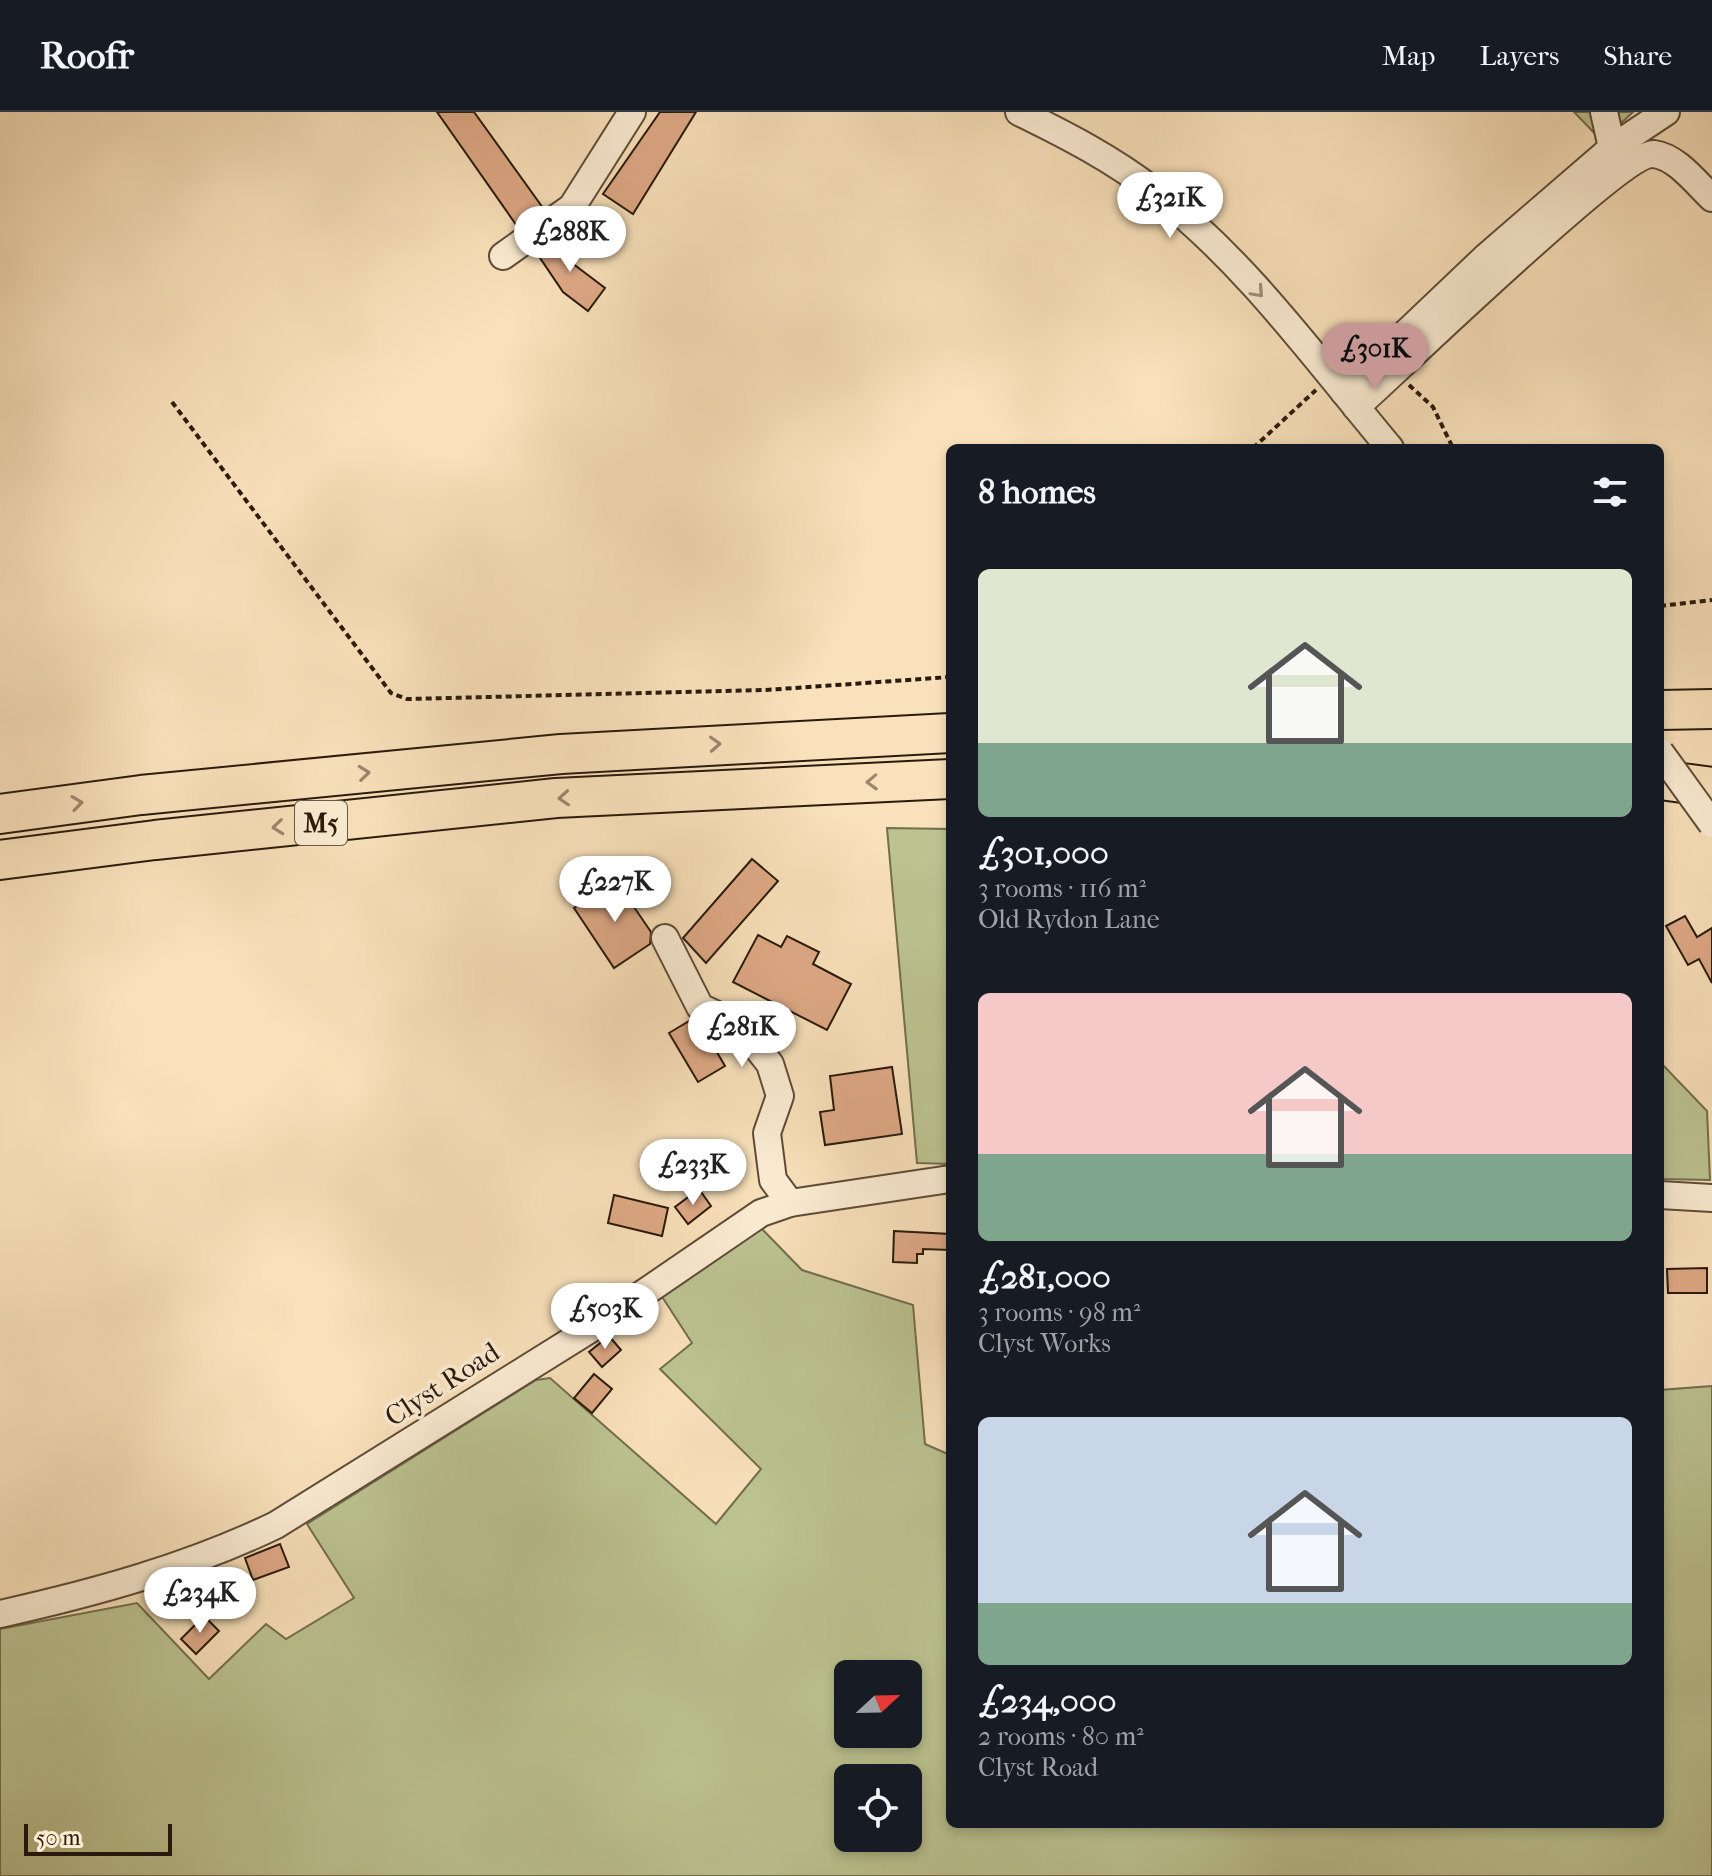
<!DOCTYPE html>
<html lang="en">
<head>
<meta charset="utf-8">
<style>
  body { margin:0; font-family:"IM FELL French Canon",serif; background:#20242c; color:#f1f3f6; height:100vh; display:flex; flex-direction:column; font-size:30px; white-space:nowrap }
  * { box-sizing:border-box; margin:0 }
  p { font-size:26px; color:#9ea1a6 }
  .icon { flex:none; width:44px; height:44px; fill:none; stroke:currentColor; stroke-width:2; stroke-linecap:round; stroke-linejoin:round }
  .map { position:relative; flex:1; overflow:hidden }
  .panel { position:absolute; left:946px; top:332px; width:718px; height:1384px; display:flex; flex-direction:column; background:#171b24; border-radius:12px; box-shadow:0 4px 12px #0003 }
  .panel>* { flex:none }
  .needle { width:52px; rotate:68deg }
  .controls { position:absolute; left:834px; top:1548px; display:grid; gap:16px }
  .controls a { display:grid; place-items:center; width:88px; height:88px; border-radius:12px; background:#171b24; box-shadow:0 4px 12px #0003; font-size:40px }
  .scale { position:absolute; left:24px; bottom:20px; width:148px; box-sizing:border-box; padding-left:8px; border:4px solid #2a1a0d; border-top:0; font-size:22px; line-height:28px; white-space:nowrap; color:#2a1a0d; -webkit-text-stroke:6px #fbecd3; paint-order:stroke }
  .price { position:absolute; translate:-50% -68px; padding:0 18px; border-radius:28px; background:#fff; color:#222; font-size:26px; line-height:52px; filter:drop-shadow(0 2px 4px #0008) }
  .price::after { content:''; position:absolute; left:50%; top:48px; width:24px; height:18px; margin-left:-12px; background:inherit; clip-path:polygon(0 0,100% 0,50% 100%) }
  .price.active { background:#c59692; color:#111 }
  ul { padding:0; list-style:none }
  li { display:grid; align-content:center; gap:16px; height:424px; padding:0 32px }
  li span { display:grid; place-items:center; height:248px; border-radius:12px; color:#555 }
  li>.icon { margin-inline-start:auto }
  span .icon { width:144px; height:144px; fill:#fffc; stroke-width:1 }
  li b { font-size:34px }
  h2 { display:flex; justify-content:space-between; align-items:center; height:96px; padding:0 32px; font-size:34px }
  header { display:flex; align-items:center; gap:48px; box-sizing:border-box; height:112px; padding:0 40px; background:#171b24; border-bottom:2px solid #363941 }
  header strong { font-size:38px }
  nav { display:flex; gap:44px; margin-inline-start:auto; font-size:28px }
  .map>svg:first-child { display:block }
</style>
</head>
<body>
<header>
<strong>Roofr</strong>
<nav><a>Map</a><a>Layers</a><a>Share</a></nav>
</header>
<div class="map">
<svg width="1712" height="1764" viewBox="0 0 1712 1764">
  <rect width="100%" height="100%" fill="#f9e1bb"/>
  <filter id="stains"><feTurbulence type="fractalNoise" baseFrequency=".0025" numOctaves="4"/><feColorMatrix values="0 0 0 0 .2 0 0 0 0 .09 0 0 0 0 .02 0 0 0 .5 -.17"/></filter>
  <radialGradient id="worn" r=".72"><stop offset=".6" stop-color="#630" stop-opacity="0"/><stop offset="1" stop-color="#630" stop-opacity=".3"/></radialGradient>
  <!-- green -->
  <g fill="#bcc391" stroke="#736e4f" stroke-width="2" fill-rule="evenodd">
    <path d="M1574,0h59l-31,29z"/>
    <path d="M887,716l63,1v335l-33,-1z"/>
    <path d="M1660,950l47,49 3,69 -50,-1z"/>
    <path d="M761,1116l41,42 111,35 12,139 25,11v369h710v-434l52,-4v490h-1712v-247l137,-26 72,76 57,-55 20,15 68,-41 -47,-74 229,-144 14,-2 166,146 45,-55 -101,-100 32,-26 -33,-51zM848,1562h60v60h-60zM848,1666h60v60h-60z"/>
  </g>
  <!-- building -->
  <g fill="#dea986" stroke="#2a1a0d" stroke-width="2">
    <path d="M437,0h37l69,96 -26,18z"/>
    <path d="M660,0h36l-63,102 -30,-20z"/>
    <path d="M560,123l17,24 -5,4 33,25 -17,23 -25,-19 -27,-40z"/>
    <path d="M752,747l26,22 -72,82 -23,-25z"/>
    <path d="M615,767l36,53 -1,12 -36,24 -40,-60z"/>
    <path d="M1685,804l12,21 15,-9v55l-13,-24 -11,6 -22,-39z"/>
    <path d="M758,823l23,12 6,-11 32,16 -6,12 38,20 -24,46 -94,-48z"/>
    <path d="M691,908l10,5 24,41 -27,16 -29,-49z"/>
    <path d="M892,955l10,67 -77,11 -5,-33 14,-2 -4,-34z"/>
    <path d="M699,1077l12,17 -23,18 -13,-17z"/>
    <path d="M614,1083l54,13 -6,28 -54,-13z"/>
    <path d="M894,1119l56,3v16l-27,-1v5h-6v9l-24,-1z"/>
    <path d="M1707,1156v25h-39l-1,-24z"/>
    <path d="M609,1224l12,14 -19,17 -13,-15z"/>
    <path d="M594,1262l18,15 -20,24 -18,-15z"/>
    <path d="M280,1432l9,23 -36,13 -8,-22z"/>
    <path d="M204,1504l15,15 -23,23 -15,-15z"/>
  </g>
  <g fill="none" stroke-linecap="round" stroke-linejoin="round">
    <!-- minor casing -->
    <g stroke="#5e4c38" stroke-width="30">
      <g id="minor">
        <path d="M1019,0c47,23 94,47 136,80 91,70 162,169 235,256"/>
        <path d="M1612,36l54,-36"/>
        <path d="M503,144l69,-49 60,-95"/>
        <path d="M1344,280l143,-136 125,-108 -8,-36"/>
        <path d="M1356,295c39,-34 265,-255 298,-253 23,3 42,29 58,44"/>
        <path d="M665,826l35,69 39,18 31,39 10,32 -13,37 6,47 17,23"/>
        <path d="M1660,1083l52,3"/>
        <path d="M0,1502c94,-21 189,-47 276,-89l324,-202 161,-110 29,-10 160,-24"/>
      </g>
    </g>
    <!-- highway casing -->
    <g stroke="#2a1a0d" stroke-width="42">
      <g id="highway">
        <path d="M1660,598l52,-1"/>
        <path d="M1660,668l52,7"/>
        <path d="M0,702l141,-19 420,-41 389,-21"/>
        <path d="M0,748l155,-20 401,-42 394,-19"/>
      </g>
    </g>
    <!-- path -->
    <g stroke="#2a1a0d" stroke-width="4" stroke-dasharray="6 4" stroke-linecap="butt">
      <path d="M1409,273l24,22 20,41"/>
      <path d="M172,290l219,291 16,6 359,-9 184,-13"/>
      <path d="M1253,336l63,-58"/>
      <path d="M1660,494l52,-6"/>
    </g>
    <!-- minor -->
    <use href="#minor" stroke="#fbecd3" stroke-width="26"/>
    <!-- highway -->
    <use href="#highway" stroke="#f9e1bb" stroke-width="38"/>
    <!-- minor-bridge casing -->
    <g stroke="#5e4c38" stroke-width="30" stroke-linecap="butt">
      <path id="minor-bridge" d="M1660,640l52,72"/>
    </g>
    <!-- minor-bridge -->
    <use href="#minor-bridge" stroke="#fbecd3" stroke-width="26"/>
  </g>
  <!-- one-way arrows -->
  <defs><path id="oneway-chevron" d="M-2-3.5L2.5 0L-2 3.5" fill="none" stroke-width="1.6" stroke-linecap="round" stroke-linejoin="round" transform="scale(2)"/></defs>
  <use stroke="#9d8e7a" href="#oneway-chevron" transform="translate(1258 180) rotate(48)"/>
  <g stroke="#9c876d">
    <use href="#oneway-chevron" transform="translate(715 632) rotate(-3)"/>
    <use href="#oneway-chevron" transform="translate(364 661) rotate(-6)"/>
    <use href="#oneway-chevron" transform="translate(872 670) rotate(178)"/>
    <use href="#oneway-chevron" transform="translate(564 686) rotate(176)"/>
    <use href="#oneway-chevron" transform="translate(77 691) rotate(-8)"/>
    <use href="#oneway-chevron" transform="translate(278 715) rotate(174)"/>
  </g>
  <g text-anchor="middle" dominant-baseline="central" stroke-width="7" stroke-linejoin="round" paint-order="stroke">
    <!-- shield labels -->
    <rect fill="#fbecd3" stroke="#695948" stroke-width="2" x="295" y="689" width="52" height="44" rx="6"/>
    <g font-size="26" font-weight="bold" fill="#2a1a0d">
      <text x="321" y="711">M5</text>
    </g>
    <!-- street labels -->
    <g font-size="28" fill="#2a1a0d" stroke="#fbecd3">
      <text transform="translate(442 1272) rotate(-33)">Clyst Road</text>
    </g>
  </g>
  <rect width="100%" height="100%" filter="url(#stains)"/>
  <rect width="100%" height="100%" fill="url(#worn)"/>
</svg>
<div class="controls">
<a><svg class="needle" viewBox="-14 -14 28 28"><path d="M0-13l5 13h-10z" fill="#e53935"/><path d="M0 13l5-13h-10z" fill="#9ea1a6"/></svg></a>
<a><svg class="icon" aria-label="locate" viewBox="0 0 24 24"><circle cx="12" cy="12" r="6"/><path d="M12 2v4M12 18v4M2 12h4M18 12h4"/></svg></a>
</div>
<div class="scale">50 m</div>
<b class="price" style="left:1170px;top:128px">£321K</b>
<b class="price" style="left:570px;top:162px">£288K</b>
<b class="price active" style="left:1375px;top:279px">£301K</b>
<b class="price" style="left:615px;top:812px">£227K</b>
<b class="price" style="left:742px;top:957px">£281K</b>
<b class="price" style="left:693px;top:1095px">£233K</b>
<b class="price" style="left:605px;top:1239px">£503K</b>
<b class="price" style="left:200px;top:1523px">£234K</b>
<section class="panel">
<h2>8 homes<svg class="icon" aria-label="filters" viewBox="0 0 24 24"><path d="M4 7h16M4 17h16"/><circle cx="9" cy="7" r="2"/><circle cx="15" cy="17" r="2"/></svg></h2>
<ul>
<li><span style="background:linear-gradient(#dfe7d0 70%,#7fa58c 0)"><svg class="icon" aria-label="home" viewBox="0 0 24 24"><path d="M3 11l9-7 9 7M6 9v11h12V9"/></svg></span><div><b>£301,000</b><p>3 rooms · 116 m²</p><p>Old Rydon Lane</p></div></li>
<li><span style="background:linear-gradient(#f6c9c9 65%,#7fa58c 0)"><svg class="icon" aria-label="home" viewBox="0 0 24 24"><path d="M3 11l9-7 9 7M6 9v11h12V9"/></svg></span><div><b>£281,000</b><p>3 rooms · 98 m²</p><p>Clyst Works</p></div></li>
<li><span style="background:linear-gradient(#c9d6e8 75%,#7fa58c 0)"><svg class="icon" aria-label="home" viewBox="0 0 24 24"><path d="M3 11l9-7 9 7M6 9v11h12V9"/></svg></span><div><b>£234,000</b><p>2 rooms · 80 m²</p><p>Clyst Road</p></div></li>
</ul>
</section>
</div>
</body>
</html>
